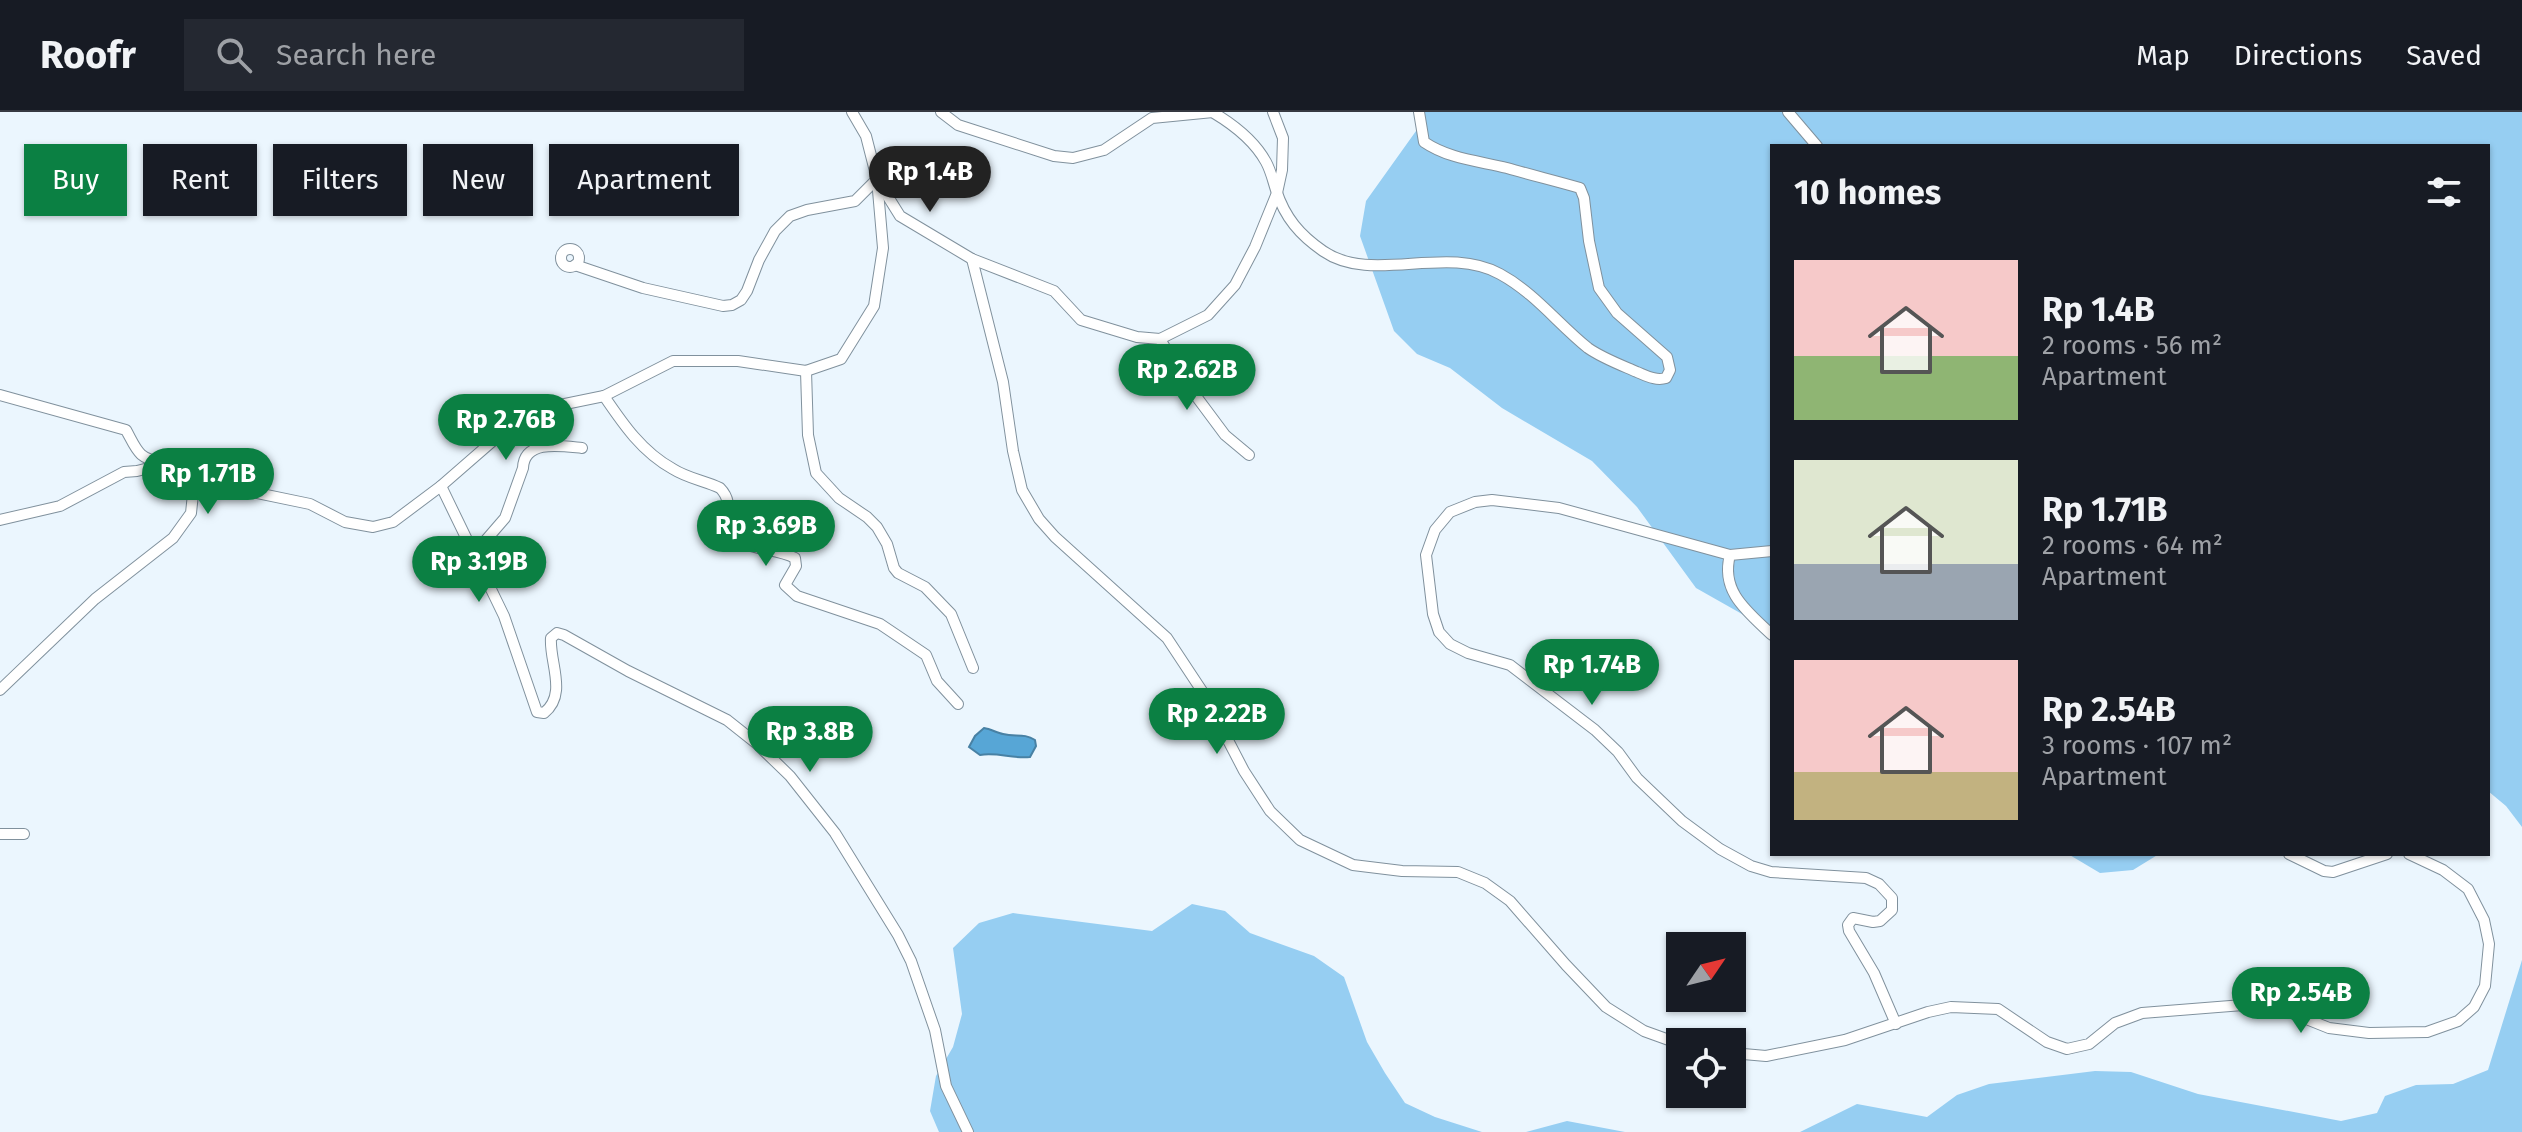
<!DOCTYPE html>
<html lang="en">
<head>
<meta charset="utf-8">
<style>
  body { margin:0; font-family:"Fira Sans",sans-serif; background:#242831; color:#f1f3f6; height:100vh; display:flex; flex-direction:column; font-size:30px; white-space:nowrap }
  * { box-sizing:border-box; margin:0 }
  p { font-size:26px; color:#9ea1a6 }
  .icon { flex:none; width:44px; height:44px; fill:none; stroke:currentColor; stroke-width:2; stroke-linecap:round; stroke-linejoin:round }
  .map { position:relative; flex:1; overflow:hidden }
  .details { position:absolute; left:1770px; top:32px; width:720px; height:712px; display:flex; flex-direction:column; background:#171b24; border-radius:0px; box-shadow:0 2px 6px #0004 }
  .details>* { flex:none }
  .top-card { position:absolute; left:24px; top:32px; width:760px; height:72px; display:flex; gap:16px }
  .needle { width:52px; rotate:55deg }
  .buttons { position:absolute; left:1666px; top:820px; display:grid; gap:16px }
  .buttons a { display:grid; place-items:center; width:80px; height:80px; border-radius:0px; background:#171b24; box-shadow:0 2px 6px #0004; font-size:40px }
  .price { position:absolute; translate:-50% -68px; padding:0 18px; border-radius:28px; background:#0b8043; color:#fff; font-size:26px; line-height:52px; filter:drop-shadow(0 2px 4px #0008) }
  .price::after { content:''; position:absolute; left:50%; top:48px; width:24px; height:18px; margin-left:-12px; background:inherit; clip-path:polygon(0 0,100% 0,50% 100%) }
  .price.on { background:#222; color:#fff }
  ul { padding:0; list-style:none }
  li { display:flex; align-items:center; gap:24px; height:200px; padding:0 24px }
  li span { display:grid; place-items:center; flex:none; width:224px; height:160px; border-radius:0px; color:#555 }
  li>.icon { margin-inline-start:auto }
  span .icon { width:96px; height:96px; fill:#fffc; stroke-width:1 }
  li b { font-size:34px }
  h2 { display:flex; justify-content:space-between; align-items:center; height:96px; padding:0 24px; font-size:34px }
  .pill { padding:0 28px; border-radius:0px; background:#171b24; box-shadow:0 2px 6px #0004; font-size:28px; line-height:72px }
  .pill.on { background:#0b8043; color:#fff }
  header { display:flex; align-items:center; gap:48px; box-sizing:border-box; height:112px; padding:0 40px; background:#171b24; border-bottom:2px solid #363941 }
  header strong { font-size:38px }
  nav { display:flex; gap:44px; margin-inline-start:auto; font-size:28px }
  .search { width:560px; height:72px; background:#242831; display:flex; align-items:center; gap:20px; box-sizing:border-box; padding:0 28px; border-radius:0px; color:#9ea1a6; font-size:30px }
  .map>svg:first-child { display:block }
</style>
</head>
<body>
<header>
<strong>Roofr</strong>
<div class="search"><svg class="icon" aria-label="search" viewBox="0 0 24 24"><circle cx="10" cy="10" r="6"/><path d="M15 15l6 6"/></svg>Search here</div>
<nav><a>Map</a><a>Directions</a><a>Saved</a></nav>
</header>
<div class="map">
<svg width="2522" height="1020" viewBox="0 0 2522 1020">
  <rect width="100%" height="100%" fill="#ebf6fe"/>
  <!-- green -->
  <g fill="#96cef2">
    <path d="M1424,0h1098v715l-16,-21 -18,-15v-645h-716v485l-76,-43 -59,-81 -45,-46 -90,-53 -52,-40 -33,-14 -23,-23 -34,-95 6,-35 55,-77z"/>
    <path d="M2068,742h91l-26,16 -33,3z"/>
    <path d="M1192,792l33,7 25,22 64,23 30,21 23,65 18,31 20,30 30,14 47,15h-543l-9,-21 6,-35 17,-29 9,-33 -9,-66 26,-25 34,-10 139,18z"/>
    <path d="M2522,848v172h-722l57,-28 70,13 30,-22 32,-11 106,-13 36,1 67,22 143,27 36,-8 8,-17 31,-11 37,-1 35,-14z"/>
    <path d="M1567,1009l58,11h-99z"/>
  </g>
  <!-- water -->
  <path fill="#57a6d6" stroke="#4881a4" stroke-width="2" d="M984,616c7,1 13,5 19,6 13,3 21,-1 32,6l1,6 -6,11c-18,2 -32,-5 -50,-2l-11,-8 6,-11z"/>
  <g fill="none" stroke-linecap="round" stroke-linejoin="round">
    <!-- minor casing -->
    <g stroke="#80919d" stroke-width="12">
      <g id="minor">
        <path d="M941,0l17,13 96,31 19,2 31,-8 48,-32 61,-6"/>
        <path d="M1788,0l29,34"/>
        <path d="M1214,1c20,12 40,27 52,49 5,9 7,19 10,28 9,28 24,45 47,61 49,34 122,-7 177,23 35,19 58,50 88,74 14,10 33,17 49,24 10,4 19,9 29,6l4,-8 -3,-13 -50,-44 -18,-25 -10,-47 -5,-43 -4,-10c-24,-7 -49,-13 -73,-20 -28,-7 -58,-9 -83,-26l-5,-30"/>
        <circle cx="570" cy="146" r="9"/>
        <path d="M972,147l31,123 10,69 9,39 17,29 16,18 112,101 37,56 40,77 26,40 30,29 53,25 49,6 56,1 27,11 25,18 56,64 40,42 38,24 36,13"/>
        <path d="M575,153l68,23 80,18 9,-1 9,-5 6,-9 12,-31 16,-29 15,-15 17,-6 48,-9 22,-22 23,37 72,43 82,32 27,29 56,17 23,2 48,-24 27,-30 20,-38 22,-54 5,-23 1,-32 -10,-26"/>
        <path d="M1160,227l27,45 38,51 24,20"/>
        <path d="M806,259l2,64 8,38 23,25 28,19 10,10 10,17 7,24 4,5 27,14 26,27 22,54"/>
        <path d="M0,283l126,35c11,20 12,29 36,32"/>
        <path d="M604,284c19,28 38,56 69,73 14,9 32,12 47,19 12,12 8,26 8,42 16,23 45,16 67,28l1,8 -11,19 12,11 83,28 46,31 11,26 21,23"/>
        <path d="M195,363l20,2 23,12 72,15 35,18 28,5 20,-5 48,-36 85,-74 78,-16 69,-35h65l68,10 35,-12 33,-53 9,-58 -6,-69 -11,-43 -14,-24"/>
        <path d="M441,374l63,130 33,96 7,1c24,-19 5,-51 7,-75l6,-5 7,2 64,36 99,49 29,23 34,33 45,57 63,102 13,26 24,69 11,56 22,46"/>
        <path d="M0,408l60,-14 64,-34 13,-1 31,-8 27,12 -4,38 -18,25 -78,61 -95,91"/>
        <path d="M1772,439l-42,4c-10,37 18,57 42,80"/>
        <path d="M473,443l32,-37 18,-50c1,-29 39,-22 59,-20"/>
        <path d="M1730,443l-171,-47 -67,-8 -17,2 -25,10 -15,18 -9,25 7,59 6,18 11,12 18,9 42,12 85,65 23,22 19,26 45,43 38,28 31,17 20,6 95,6 13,6 13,14v12l-12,11 -7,1 -20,-4 -5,7 1,6 25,42 22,51"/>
        <path d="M0,722h24"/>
        <path d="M2289,742l35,17 9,1 54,-18"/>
        <path d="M1732,941l34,3 79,-16 83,-28 23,-5 47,2 49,33 20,7 22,-5 26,-21 27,-10 101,-8h19l22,5 45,18 40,5 58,-1 31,-11 16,-14 11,-21 4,-42 -5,-24 -16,-31 -25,-19 -34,-16"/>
      </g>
    </g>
    <!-- minor -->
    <use href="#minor" stroke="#fff" stroke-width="10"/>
  </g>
</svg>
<div class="buttons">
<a><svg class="needle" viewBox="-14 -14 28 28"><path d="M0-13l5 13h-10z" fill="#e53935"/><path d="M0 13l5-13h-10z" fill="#9ea1a6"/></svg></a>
<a><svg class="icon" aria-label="locate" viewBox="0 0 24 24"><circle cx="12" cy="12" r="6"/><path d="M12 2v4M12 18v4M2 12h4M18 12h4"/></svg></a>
</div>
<b class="price on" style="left:930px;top:102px">Rp 1.4B</b>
<b class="price" style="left:1187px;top:300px">Rp 2.62B</b>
<b class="price" style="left:506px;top:350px">Rp 2.76B</b>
<b class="price" style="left:208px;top:404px">Rp 1.71B</b>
<b class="price" style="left:766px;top:456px">Rp 3.69B</b>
<b class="price" style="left:479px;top:492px">Rp 3.19B</b>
<b class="price" style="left:1592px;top:595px">Rp 1.74B</b>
<b class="price" style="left:1217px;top:644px">Rp 2.22B</b>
<b class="price" style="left:810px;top:662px">Rp 3.8B</b>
<b class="price" style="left:2301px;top:923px">Rp 2.54B</b>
<div class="top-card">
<a class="pill on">Buy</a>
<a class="pill">Rent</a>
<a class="pill">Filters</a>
<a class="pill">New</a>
<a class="pill">Apartment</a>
</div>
<section class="details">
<h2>10 homes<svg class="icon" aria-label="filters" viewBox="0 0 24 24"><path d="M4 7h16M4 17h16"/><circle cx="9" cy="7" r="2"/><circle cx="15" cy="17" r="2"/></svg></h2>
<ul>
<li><span style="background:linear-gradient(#f6c9c9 60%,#8fb573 0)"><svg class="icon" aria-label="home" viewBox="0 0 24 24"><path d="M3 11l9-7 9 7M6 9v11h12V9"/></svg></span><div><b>Rp 1.4B</b><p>2 rooms · 56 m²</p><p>Apartment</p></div></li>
<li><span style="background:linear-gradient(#dfe7d0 65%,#9aa5b1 0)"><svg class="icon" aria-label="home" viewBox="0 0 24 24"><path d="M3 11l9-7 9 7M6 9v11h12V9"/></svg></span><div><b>Rp 1.71B</b><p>2 rooms · 64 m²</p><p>Apartment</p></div></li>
<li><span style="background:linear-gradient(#f6c9c9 70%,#c2b280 0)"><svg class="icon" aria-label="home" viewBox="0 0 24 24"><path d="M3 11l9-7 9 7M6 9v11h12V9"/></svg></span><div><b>Rp 2.54B</b><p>3 rooms · 107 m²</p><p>Apartment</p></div></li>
</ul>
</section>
</div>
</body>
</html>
